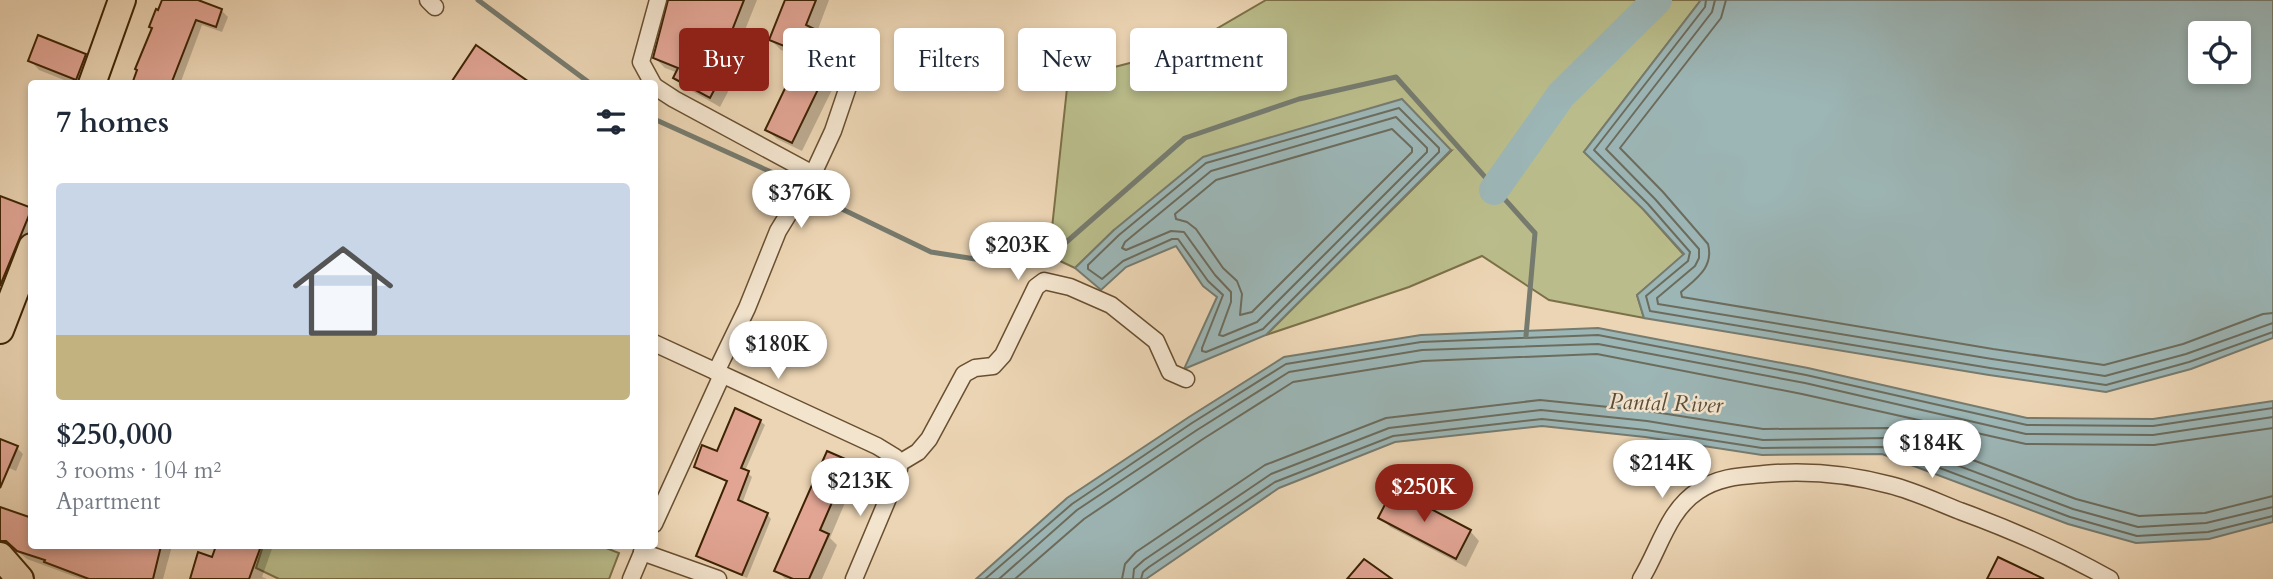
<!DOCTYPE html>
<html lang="en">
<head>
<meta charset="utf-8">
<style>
  body { margin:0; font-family:Cardo,serif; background:#f2f2f3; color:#1f2937; height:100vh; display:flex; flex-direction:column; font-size:26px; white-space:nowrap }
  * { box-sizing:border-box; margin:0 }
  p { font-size:23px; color:#747a83 }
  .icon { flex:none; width:38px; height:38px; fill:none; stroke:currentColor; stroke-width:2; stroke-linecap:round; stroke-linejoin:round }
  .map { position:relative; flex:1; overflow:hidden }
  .details { position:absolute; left:28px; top:80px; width:630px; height:469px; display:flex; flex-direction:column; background:#fff; border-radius:7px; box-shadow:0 4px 10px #0003 }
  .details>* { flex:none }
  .top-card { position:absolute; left:679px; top:28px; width:665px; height:63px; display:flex; gap:14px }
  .controls { position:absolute; left:2188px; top:21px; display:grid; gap:14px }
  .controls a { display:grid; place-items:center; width:63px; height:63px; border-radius:7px; background:#fff; box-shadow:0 4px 10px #0003; font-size:35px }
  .price { position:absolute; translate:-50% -60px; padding:0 16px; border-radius:24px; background:#fff; color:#222; font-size:23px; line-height:46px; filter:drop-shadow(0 2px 4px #0008) }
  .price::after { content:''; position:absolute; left:50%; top:42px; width:21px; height:16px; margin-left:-10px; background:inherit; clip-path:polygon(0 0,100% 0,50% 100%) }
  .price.current { background:#8f2418; color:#fff }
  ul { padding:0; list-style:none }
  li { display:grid; align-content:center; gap:14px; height:371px; padding:0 28px }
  li span { display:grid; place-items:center; height:217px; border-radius:7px; color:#555 }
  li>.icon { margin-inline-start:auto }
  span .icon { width:126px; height:126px; fill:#fffc; stroke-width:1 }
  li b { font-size:30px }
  h2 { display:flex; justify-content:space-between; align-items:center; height:84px; padding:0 28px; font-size:30px }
  .tag { padding:0 24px; border-radius:7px; background:#fff; box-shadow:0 4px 10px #0003; font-size:24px; line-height:63px }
  .tag.current { background:#8f2418; color:#fff }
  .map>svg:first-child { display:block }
</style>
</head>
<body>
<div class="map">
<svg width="2273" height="579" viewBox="0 0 2273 579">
  <rect width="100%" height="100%" fill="#ecd5b4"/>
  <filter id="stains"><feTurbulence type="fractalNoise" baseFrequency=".00286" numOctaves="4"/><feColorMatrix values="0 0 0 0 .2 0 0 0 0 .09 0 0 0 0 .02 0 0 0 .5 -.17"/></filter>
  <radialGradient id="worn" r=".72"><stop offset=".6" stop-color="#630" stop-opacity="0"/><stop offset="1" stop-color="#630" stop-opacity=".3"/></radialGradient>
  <!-- green -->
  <g fill="#babd8b" stroke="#7c7048" stroke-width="2">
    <path d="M1266,0h435l-117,152 59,57 41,46 -47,40 7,23 -95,-18 -67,-44 -73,31 -143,48 185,-184 -337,79 -39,38 -26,-12 19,-177 112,-29z"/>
    <path d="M263,546h338l18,7 -10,26h-330l-23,-11z"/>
  </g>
  <!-- water -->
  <g fill="#9cb6b6" stroke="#767b6f" stroke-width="2" fill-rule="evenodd">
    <path d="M1701,0h572v338l-82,31 -85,23 -117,-17 -345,-57 -7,-23 47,-41 -41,-45 -59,-57zM2200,33h38v39h-38z"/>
    <path d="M1402,99l49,51 -185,185 -82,34 33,-72 -14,-11 -27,-40 -50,21 -25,23 -26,-22 39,-38 89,-73z"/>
    <path d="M1598,328l210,40 219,50 126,1 120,-18v121l-64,17 -73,4 -68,-19 -186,-70 -120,1 -117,-18 -103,-11 -147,16 -116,46 -133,91h-170l91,-81 122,-81 95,-60 137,-22z"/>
  </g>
  <!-- shadow -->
  <g fill="#0003">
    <path d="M164,0h29l28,10 7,7 -6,15 -20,-7 -22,59h-46z"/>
    <path d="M669,0h88l-32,80 6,6 -11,21 -35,-20 -10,-9 3,-5 -13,-5 -10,-10z"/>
    <path d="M787,0h42l-12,32 23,11 10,10 -48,98 -25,-12 -10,-9 35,-72 -21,-8 -10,-10z"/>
    <path d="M85,56l10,10 -7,18h-14l-35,-14 -9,-10z"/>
    <path d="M0,198l32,12v31l-15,35 -17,-6z"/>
    <path d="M736,411l24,10 5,4 -20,46 7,6 -10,27 25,10 4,5 -24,59 -45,-19 -4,-4 30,-73 -28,-11 -4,-4 22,-13z"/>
    <path d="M0,445l17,3 6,6 -7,17 -16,-7z"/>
    <path d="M849,462l9,10 -28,66 7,7 -15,34h-37l-8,-9z"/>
    <path d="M0,509l32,37h140l-9,33h-82l-54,-20 -11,-9 -6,-1 -9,-9z"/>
    <path d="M1380,517l90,14 9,10 -13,26 -76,-40z"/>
    <path d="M218,546h55l-11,31 5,2h-76l22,-19z"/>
  </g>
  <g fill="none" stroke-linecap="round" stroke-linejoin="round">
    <!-- shore -->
    <g stroke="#6c6c5d" stroke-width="2">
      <path d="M1706,0l-1,7 -111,143 54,54 42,48 -2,9 -42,35 4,15 340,57 116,17 83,-23 84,-30"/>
      <path d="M1715,0l-3,12 -106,137 49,50 44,50v9l-4,8 -38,32 1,6 334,55 113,17 81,-22 87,-31"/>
      <path d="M1726,0l-5,18 -101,130 43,44 45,52c6,23 -11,34 -27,48l1,5 311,52 111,16 79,-21 80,-30 10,-1"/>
      <path d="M1399,108l40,40v4l-176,177 -57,23 -4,-1v-3l21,-53 -15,-14 -30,-42h-6l-49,22 -21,18 -14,-10v-4l31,-30 87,-72z"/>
      <path d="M1396,117l31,31v4l-170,170 -34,14 -4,-1 12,-33v-10l-16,-17 -31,-43 -13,-1 -45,19 -4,-2 3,-6 86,-71z"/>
      <path d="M1392,129l20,19v4l-160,160 -12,3 2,-21 -5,-13 -14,-13 -27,-39 -9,-7 -11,-3 -1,-5 41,-34z"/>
      <path d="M985,579l87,-75 120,-81 94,-59 135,-22 177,-7 208,40 221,50 126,1 120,-18"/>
      <path d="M999,579l78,-69 120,-80 92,-58 133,-22 176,-6 207,39 221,51 127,1 120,-18"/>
      <path d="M1015,579l69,-60 119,-80 90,-57 130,-21 174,-7 205,40 224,50 128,1 119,-17"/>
      <path d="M1122,579l3,-15 11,-12 129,-87 121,-47 154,-18 108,11 115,18 125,-1 188,71 63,17 66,-3 68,-17"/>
      <path d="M1133,579l1,-10 10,-9 127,-86 118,-46 152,-18 106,11 116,19 122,-2 188,71 65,18 68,-4 67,-16"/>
      <path d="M1141,579l2,-7 6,-5 126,-85 118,-46 149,-17 104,11 116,18 122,-1 186,70 67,19 71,-4 65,-16"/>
    </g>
    <!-- stream -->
    <g stroke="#767b6f" stroke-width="5">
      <path d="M478,0l113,84"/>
      <path d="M654,119l137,62"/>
      <path d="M815,196l116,56 57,9c28,-21 35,-25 68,-14l7,-2 122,-107 114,-39 97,-22 139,156 -9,103"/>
    </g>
    <!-- river -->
    <path stroke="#9cb6b6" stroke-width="30" d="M1494,190l67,-95 96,-95"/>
  </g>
  <!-- building -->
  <g fill="#e2a594" stroke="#3d2204" stroke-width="2">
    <path d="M162,0h36l24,9 -6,18 -20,-7 -25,64h-39l5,-14 -2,-1 17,-41 -3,-1 7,-18 2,1z"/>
    <path d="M668,0h76l-28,71 6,4 -12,23 -37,-20 5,-10 -25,-10z"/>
    <path d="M785,0h31l-10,25 35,17 -49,101 -27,-13 37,-77 -33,-13z"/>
    <path d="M38,35l48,19 -10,26 -48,-19z"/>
    <path d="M476,45l56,39h-82z"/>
    <path d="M0,196l32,12 -32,78z"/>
    <path d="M735,408l26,12 -20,48 8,3 -11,29 30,13 -26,62 -46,-19 31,-75 -33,-14 8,-22 15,6z"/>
    <path d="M0,439l18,7 -18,42z"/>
    <path d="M827,451l23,10 -30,69 9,4 -20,45h-16l-19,-8z"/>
    <path d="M1393,489l78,41 -15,29 -78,-41z"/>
    <path d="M0,507l32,11v28h129l-8,33h-64l-45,-17 1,-2 -28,-9 -11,-10h-6z"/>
    <path d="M216,546h45l-12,33h-59l8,-27 14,5z"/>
    <path d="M1998,557l46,22h-57z"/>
    <path d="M1364,559l28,20h-45z"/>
  </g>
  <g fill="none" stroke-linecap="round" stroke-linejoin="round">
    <!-- street casing -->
    <g stroke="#694f30" stroke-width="19">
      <g id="street">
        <path d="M428,0l7,7"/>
        <path d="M653,84l-12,-22 17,-62"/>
        <path d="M654,86l20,13 139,75"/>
        <path d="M654,343l223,103 18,11 4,12 -2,8 -43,102"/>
        <path d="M716,372l31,-64 31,-77 35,-57 20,-43 19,-56"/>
        <path d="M898,464l20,-12 11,-13 35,-65 11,-6 18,-2 10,-11 33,-68 8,-6 26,6 41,18 45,36 14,31 16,7"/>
        <path d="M654,524l68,-149"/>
        <path d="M642,552l76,27"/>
        <path d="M631,579l14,-33"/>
        <path d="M1641,579c18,-29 27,-69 57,-88 20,-14 42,-15 66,-17 43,-4 85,0 126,11 24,6 47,17 70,26 52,19 102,41 150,68"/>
      </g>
    </g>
    <!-- primary casing -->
    <g stroke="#3d2204" stroke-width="30">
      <g id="primary">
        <path d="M92,84l30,-84"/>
        <path d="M0,330l32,-83"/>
        <path d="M0,556l20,23"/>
      </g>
    </g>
    <!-- street -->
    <use href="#street" stroke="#f3e4ce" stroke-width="16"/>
    <!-- primary -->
    <use href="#primary" stroke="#ecd5b4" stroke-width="26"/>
  </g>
  <g text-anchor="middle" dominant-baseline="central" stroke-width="5" stroke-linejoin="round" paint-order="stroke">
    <!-- water labels -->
    <g font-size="23" font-style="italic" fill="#5a4e39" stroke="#f3e4ce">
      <text transform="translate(1666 403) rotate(2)">Pantal River</text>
    </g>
  </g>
  <rect width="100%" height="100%" filter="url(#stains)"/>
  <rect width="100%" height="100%" fill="url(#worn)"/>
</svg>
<div class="controls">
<a><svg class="icon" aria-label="locate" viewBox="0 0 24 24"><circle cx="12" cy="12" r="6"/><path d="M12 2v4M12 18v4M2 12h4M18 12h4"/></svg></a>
</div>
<b class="price" style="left:801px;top:230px">$376K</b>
<b class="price" style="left:1018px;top:282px">$203K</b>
<b class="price" style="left:778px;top:381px">$180K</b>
<b class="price" style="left:1932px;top:480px">$184K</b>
<b class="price" style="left:1662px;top:500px">$214K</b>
<b class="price" style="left:860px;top:518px">$213K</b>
<b class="price current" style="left:1424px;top:524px">$250K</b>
<div class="top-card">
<a class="tag current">Buy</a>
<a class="tag">Rent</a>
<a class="tag">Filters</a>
<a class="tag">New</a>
<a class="tag">Apartment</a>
</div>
<section class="details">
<h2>7 homes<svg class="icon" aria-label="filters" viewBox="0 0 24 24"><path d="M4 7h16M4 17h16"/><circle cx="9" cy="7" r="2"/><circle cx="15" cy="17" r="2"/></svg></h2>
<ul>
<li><span style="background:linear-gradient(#c9d6e8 70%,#c2b280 0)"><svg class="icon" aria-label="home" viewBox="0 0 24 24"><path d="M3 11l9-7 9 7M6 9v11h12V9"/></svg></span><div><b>$250,000</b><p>3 rooms · 104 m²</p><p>Apartment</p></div></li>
</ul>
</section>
</div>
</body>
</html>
